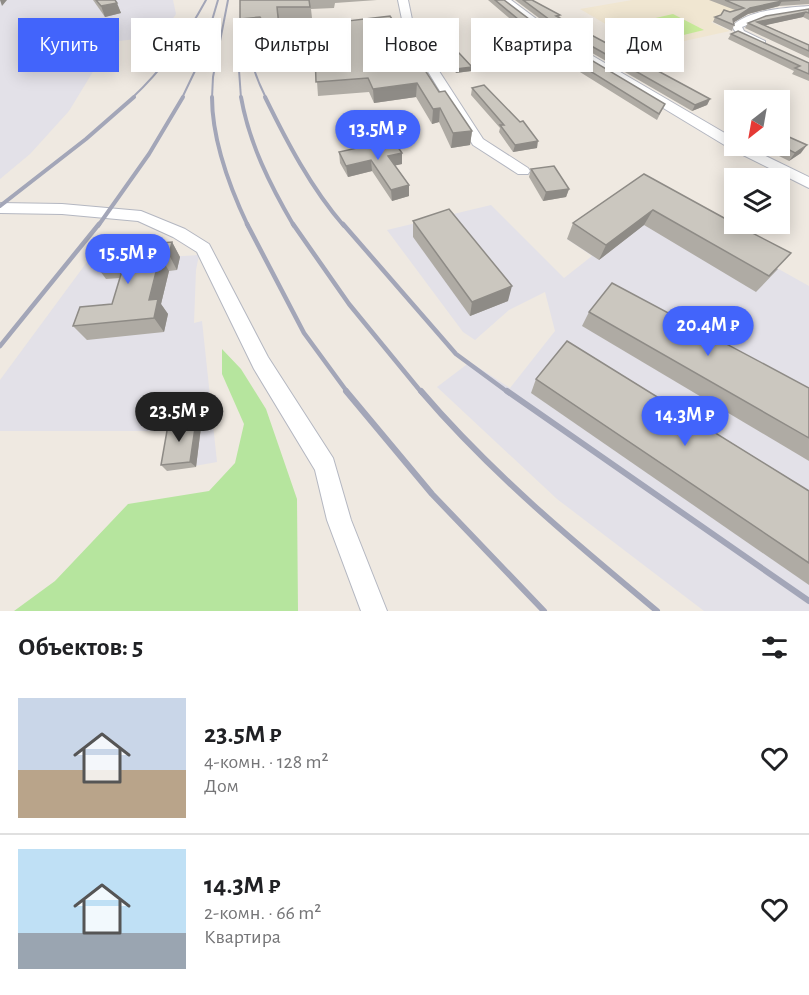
<!DOCTYPE html>
<html lang="ru">
<head>
<meta charset="utf-8">
<style>
  body { margin:0; font-family:"Alegreya Sans",sans-serif; background:#f6f6f6; color:#202124; height:100vh; display:flex; flex-direction:column; font-size:22px; white-space:nowrap }
  * { box-sizing:border-box; margin:0 }
  p { font-size:20px; color:#757577 }
  .icon { flex:none; width:33px; height:33px; fill:none; stroke:currentColor; stroke-width:2; stroke-linecap:round; stroke-linejoin:round }
  .map { position:relative; height:611px; overflow:hidden }
  .sheet { display:flex; flex-direction:column; background:#fff; flex:1 }
  .sheet>* { flex:none }
  .guide { position:absolute; left:18px; top:18px; width:774px; height:54px; display:flex; gap:12px }
  .needle { width:39px; rotate:211deg }
  .tools { position:absolute; left:724px; top:90px; display:grid; gap:12px }
  .tools a { display:grid; place-items:center; width:66px; height:66px; border-radius:0px; background:#fff; box-shadow:0 3px 15px #0003; font-size:30px }
  .price { position:absolute; translate:-50% -51px; padding:0 14px; border-radius:21px; background:#4264fb; color:#fff; font-size:20px; line-height:39px; filter:drop-shadow(0 2px 3px #0008) }
  .price::after { content:''; position:absolute; left:50%; top:36px; width:18px; height:14px; margin-left:-9px; background:inherit; clip-path:polygon(0 0,100% 0,50% 100%) }
  .price.current { background:#222; color:#fff }
  ul { padding:0; list-style:none }
  li { display:flex; align-items:center; gap:18px; height:150px; padding:0 18px }
  li+li { border-top:2px solid #e0e0e0 }
  li span { display:grid; place-items:center; flex:none; width:168px; height:120px; border-radius:0px; color:#555 }
  li>.icon { margin-inline-start:auto }
  span .icon { width:72px; height:72px; fill:#fffc; stroke-width:1 }
  li b { font-size:26px }
  h2 { display:flex; justify-content:space-between; align-items:center; height:72px; padding:0 18px; font-size:26px }
  .pill { padding:0 21px; border-radius:0px; background:#fff; box-shadow:0 3px 15px #0003; font-size:21px; line-height:54px }
  .pill.current { background:#4264fb; color:#fff }
  .map>svg:first-child { display:block }
</style>
</head>
<body>
<div class="map">
<svg width="809" height="611" viewBox="0 0 809 611">
  <rect width="100%" height="100%" fill="#efe9e1"/>
  <!-- industrial -->
  <g fill="#e3e1e8">
    <path d="M0,0h173l3,14 -15,22 -50,6 -42,69 -39,43 -30,25z"/>
    <path d="M636,189l173,97v325h-105l-147,-112 -120,-112 33,-25 40,26 45,-57 -10,-39 -36,18 -34,30 -12,-8 -76,-102 104,-25 73,73 28,-22 -25,-17z"/>
    <path d="M199,255l-3,15 -2,53 8,-2 15,141 -50,9 6,-40h-173v-51l87,-118z"/>
  </g>
  <!-- education -->
  <path fill="#f0e6d1" d="M632,0h132l5,2 -58,20 19,9 -82,18 -68,-40z"/>
  <!-- green -->
  <path fill="#b6e59e" d="M222,349l19,20 25,40 31,90 1,112h-284l41,-30 73,-77 81,-13 26,-28 9,-39 -22,-50z"/>
  <!-- pitch -->
  <path fill="#c9ec9a" d="M673,14l31,16 -49,12 -30,-17z"/>
  <g fill="none" stroke-linecap="round" stroke-linejoin="round">
    <!-- minor casing -->
    <g stroke="#b4b7c1" stroke-width="2">
      <g id="minor">
        <path d="M398,0h10l7,34 68,105 45,29 2,3 -2,3h-10l-45,-29 -68,-111z"/>
        <path d="M500,0h11l51,38 173,101v7h10l64,31v11l-78,-39 -177,-107z"/>
        <path d="M809,6v6l-47,7 -20,8 2,4 21,10v4c-13,2 -28,-8 -33,-19 18,-17 54,-18 77,-20z"/>
        <path d="M0,203l62,1 79,7 44,18 24,15 59,113 65,101 18,62 36,91h-26l-34,-91 -12,-50 -61,-101 -57,-117 -24,-15 -35,-16 -76,-7 -62,-1z"/>
      </g>
    </g>
    <!-- minor -->
    <use href="#minor" fill="#fff" fill-rule="evenodd"/>
    <!-- rail-far3 -->
    <g stroke="#a3a6b8" stroke-width="2">
      <path d="M241,0c1,36 9,66 25,98"/>
      <path d="M236,28l5,70"/>
      <path d="M208,34l10,-34"/>
      <path d="M132,98c31,-29 54,-61 74,-98"/>
      <path d="M182,98l34,-71"/>
      <path d="M212,98l1,-21 15,-77"/>
    </g>
    <!-- rail-far2 -->
    <g stroke="#a3a6b8" stroke-width="4">
      <path d="M212,97c0,44 17,89 36,129"/>
      <path d="M241,97c8,46 29,88 53,129"/>
      <path d="M265,97c22,45 46,91 79,129"/>
      <path d="M0,206l86,-67 48,-42"/>
      <path d="M98,226l51,-72 34,-57"/>
    </g>
    <!-- rail-far1 -->
    <g stroke="#a3a6b8" stroke-width="4.5">
      <path d="M247,224l57,109 44,60"/>
      <path d="M293,224l56,80 73,89"/>
      <path d="M343,224l113,130 53,39"/>
      <path d="M0,346l99,-122"/>
    </g>
    <!-- rail -->
    <g stroke="#a3a6b8" stroke-width="6">
      <path d="M346,391l86,103 112,117"/>
      <path d="M421,391c70,82 153,151 236,220"/>
      <path d="M507,391l302,210"/>
    </g>
  </g>
  <!-- wall -->
  <g fill="#afaba4">
    <path d="M93,0h22l6,13 -16,4z"/>
    <path d="M240,0h137l-42,3 -1,5 -23,1 1,9h-33l5,42 -21,-31 -20,1 -3,-11z"/>
    <path d="M488,0h16l50,38 111,66 -8,16 -106,-66z"/>
    <path d="M515,0h19v1l26,14 -1,3 151,81 -3,6 -15,6 -129,-75z"/>
    <path d="M709,0h100v4l-30,2 -31,8 -14,8v3l-2,6 -19,-9 2,-5 20,-7z"/>
    <path d="M809,9v11l-6,-3 -38,8 44,20v13l-64,-30 3,-5z"/>
    <path d="M347,21l92,71 33,39 -2,14 -19,3 -12,-26 -7,2 -16,-27 -42,6 -5,-11 -51,4 -2,-29h-5l-5,-37 41,-5z"/>
    <path d="M731,34l78,29v18l-17,-7 2,-3 -66,-32z"/>
    <path d="M444,56l28,11 -1,4 -15,2 -12,-13z"/>
    <path d="M472,88l65,60 -24,4 -14,-20 1,-4 -29,-33z"/>
    <path d="M759,146h21l21,7 -12,8z"/>
    <path d="M339,152l63,12 -7,1 14,20v11l-17,5 -20,-30 -24,6 -8,-14z"/>
    <path d="M531,169l38,20 -3,8 -23,4 -14,-24z"/>
    <path d="M644,174l134,95 -22,23 -112,-67 -45,35 -32,-21 6,-16z"/>
    <path d="M413,221l95,80 -38,15 -57,-79z"/>
    <path d="M172,242l8,15 -3,13 -8,1 -8,33 7,10 -4,18 -77,8 -14,-14 39,-22 8,-26 -14,1 -11,-15z"/>
    <path d="M589,312l220,76v73l-227,-135z"/>
    <path d="M536,379l273,112v94l-278,-192z"/>
    <path d="M201,427l-5,40 -29,4 -6,-6z"/>
  </g>
  <!-- shaded-wall -->
  <g fill="#8e8b86">
    <path d="M0,0h7l-5,6z"/>
    <path d="M782,1l-3,5 -31,8 -17,10 2,-5 17,-11z"/>
    <path d="M117,3l4,10 -16,4 -4,-11z"/>
    <path d="M277,7l2,11 5,42 -3,-12z"/>
    <path d="M806,12l-3,5 -46,10v-5z"/>
    <path d="M472,67l-1,4 -15,2v-4z"/>
    <path d="M417,83l-1,14 -42,6 -1,-14z"/>
    <path d="M710,99l-3,6 -15,6 3,-6z"/>
    <path d="M440,108l-1,14 -7,2 1,-15z"/>
    <path d="M472,131l-2,14 -19,3 2,-15z"/>
    <path d="M538,141l-1,7 -24,4 2,-7z"/>
    <path d="M807,145l-6,8 -12,8 6,-8z"/>
    <path d="M402,153v11l-13,3 -1,-11z"/>
    <path d="M371,160l1,11 -24,6 -2,-11z"/>
    <path d="M409,185v11l-17,5 -1,-11z"/>
    <path d="M569,189l-3,8 -23,4 3,-9z"/>
    <path d="M653,210l-9,15 -45,35 7,-15z"/>
    <path d="M172,242l8,15 -3,13 -8,-15z"/>
    <path d="M160,256l9,15 -8,33 7,10 -4,18 -10,-14 -5,-18z"/>
    <path d="M512,286l-4,15 -38,15 2,-14z"/>
    <path d="M196,421l5,6 -5,40 -6,-5z"/>
  </g>
  <!-- building -->
  <g fill="#cbc7bf" stroke="#8e8b86" stroke-width="1.5">
    <path d="M96,0h19l2,3 -16,3z"/>
    <path d="M240,0h69l1,7h-33l4,41 -21,-31 -20,2z"/>
    <path d="M495,0h9l50,38 111,66 -6,10 -106,-66z"/>
    <path d="M523,0h9l28,15 -4,1 154,83 -15,6 -130,-74z"/>
    <path d="M725,0h75l-18,1 -32,7 -17,11 1,6 -19,-8 6,-2 3,-5 6,2 14,-4z"/>
    <path d="M809,9v4l-3,-1 -49,10 52,23v6l-61,-28 18,-7z"/>
    <path d="M390,16l49,76 6,-1 27,40 -19,2 -13,-25 -7,1 -16,-26 -44,6 -5,-11 -52,4 -1,-29 -6,1 -3,-24 43,-5 -2,-4z"/>
    <path d="M738,31l71,32v11l-14,-6 5,-2 -69,-32z"/>
    <path d="M459,53l13,14 -16,2 -12,-13z"/>
    <path d="M484,85l36,37 3,-1 15,20 -23,4 -15,-20h4l-32,-37z"/>
    <path d="M780,133l27,12 -12,8 -15,-8z"/>
    <path d="M393,140l9,13 -14,3 21,29 -18,5 -20,-30 -25,6 -7,-14z"/>
    <path d="M554,166l15,23 -23,3 -15,-23z"/>
    <path d="M644,174l91,50 56,29 -22,23 -116,-66 -47,35 -33,-22z"/>
    <path d="M449,209l63,77 -40,16 -59,-81z"/>
    <path d="M172,242l-3,13 -9,1 -11,44 9,-1 -4,19 -81,8 7,-19 32,-3 13,-43 -30,3 6,-16z"/>
    <path d="M612,283l197,105v50l-220,-126z"/>
    <path d="M567,341l242,150v72l-273,-184z"/>
    <path d="M196,421l-6,41 -29,3 7,-40z"/>
  </g>
</svg>
<div class="tools">
<a><svg class="needle" viewBox="-14 -14 28 28"><path d="M0-13l5 13h-10z" fill="#e53935"/><path d="M0 13l5-13h-10z" fill="#757577"/></svg></a>
<a><svg class="icon" aria-label="layers" viewBox="0 0 24 24"><path d="M12 4l9 5-9 5-9-5zM3 14l9 5 9-5"/></svg></a>
</div>
<b class="price" style="left:378px;top:161px">13.5M ₽</b>
<b class="price" style="left:128px;top:285px">15.5M ₽</b>
<b class="price" style="left:708px;top:357px">20.4M ₽</b>
<b class="price current" style="left:179px;top:443px">23.5M ₽</b>
<b class="price" style="left:685px;top:447px">14.3M ₽</b>
<div class="guide">
<a class="pill current">Купить</a>
<a class="pill">Снять</a>
<a class="pill">Фильтры</a>
<a class="pill">Новое</a>
<a class="pill">Квартира</a>
<a class="pill">Дом</a>
</div>
</div>
<section class="sheet">
<h2>Объектов: 5<svg class="icon" aria-label="filters" viewBox="0 0 24 24"><path d="M4 7h16M4 17h16"/><circle cx="9" cy="7" r="2"/><circle cx="15" cy="17" r="2"/></svg></h2>
<ul>
<li><span style="background:linear-gradient(#c9d6e8 60%,#b9a48a 0)"><svg class="icon" aria-label="home" viewBox="0 0 24 24"><path d="M3 11l9-7 9 7M6 9v11h12V9"/></svg></span><div><b>23.5M ₽</b><p>4-комн. · 128 m²</p><p>Дом</p></div><svg class="icon" aria-label="heart" viewBox="0 0 24 24"><path d="M12 20l-8-8c-3-5 5-10 8-4 3-6 11-1 8 4z"/></svg></li>
<li><span style="background:linear-gradient(#bfe0f5 70%,#9aa5b1 0)"><svg class="icon" aria-label="home" viewBox="0 0 24 24"><path d="M3 11l9-7 9 7M6 9v11h12V9"/></svg></span><div><b>14.3M ₽</b><p>2-комн. · 66 m²</p><p>Квартира</p></div><svg class="icon" aria-label="heart" viewBox="0 0 24 24"><path d="M12 20l-8-8c-3-5 5-10 8-4 3-6 11-1 8 4z"/></svg></li>
</ul>
</section>
</body>
</html>
